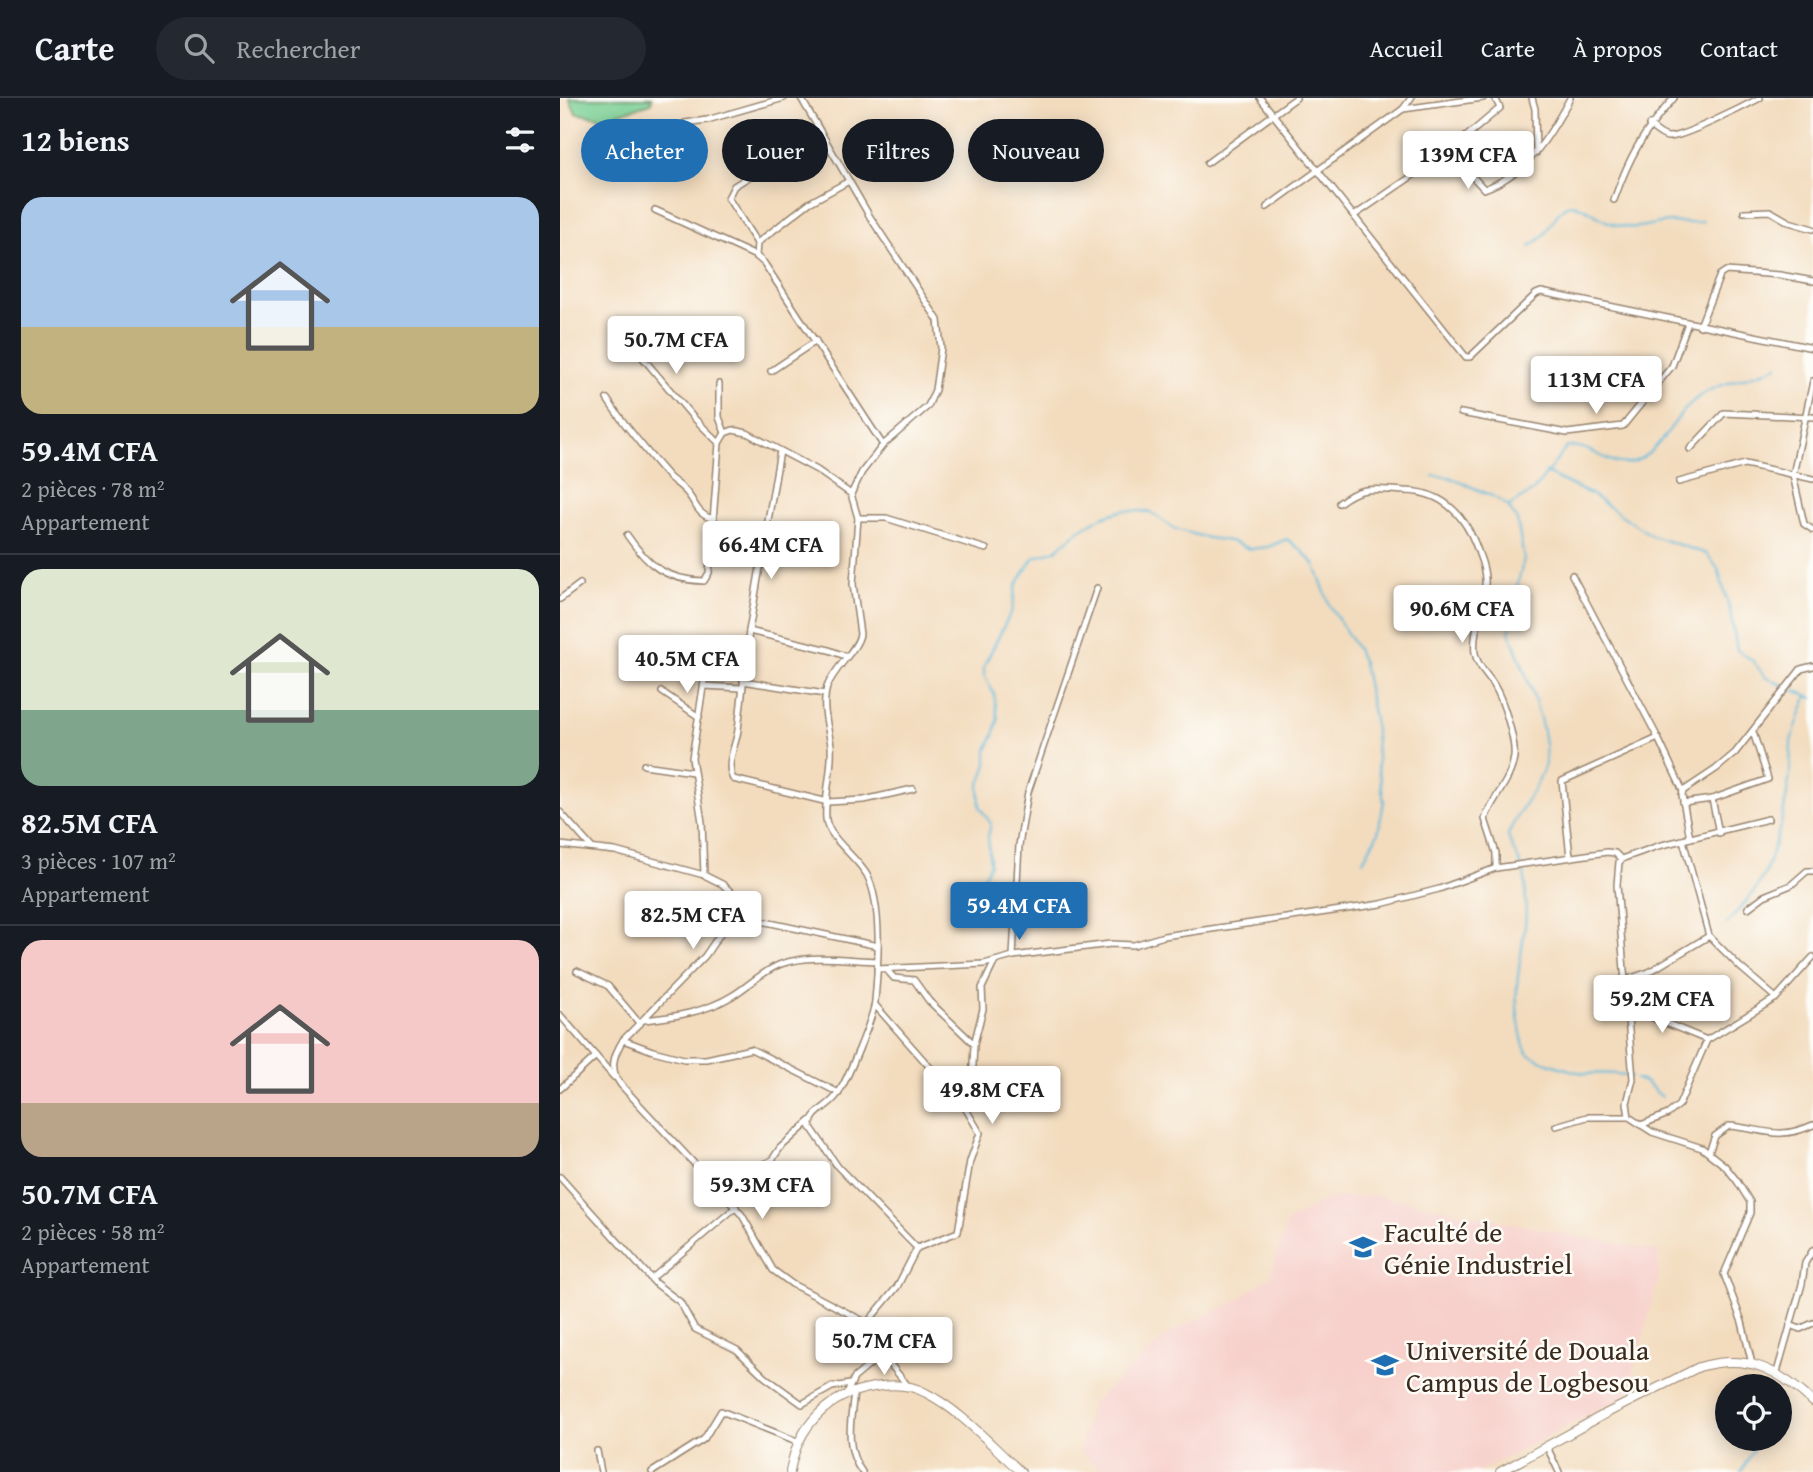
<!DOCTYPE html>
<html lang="fr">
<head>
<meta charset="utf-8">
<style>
  body { margin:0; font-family:"Gentium Book Plus",serif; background:#242831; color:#f1f3f6; height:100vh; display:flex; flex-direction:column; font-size:26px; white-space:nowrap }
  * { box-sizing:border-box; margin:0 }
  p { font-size:23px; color:#9ea1a6 }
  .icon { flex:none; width:38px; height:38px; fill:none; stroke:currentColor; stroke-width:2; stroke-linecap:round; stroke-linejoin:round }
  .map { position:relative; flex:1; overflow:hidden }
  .panel { display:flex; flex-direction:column; background:#171b24; width:560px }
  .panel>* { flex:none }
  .guide { position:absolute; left:21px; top:21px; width:665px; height:63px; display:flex; gap:14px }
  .buttons { position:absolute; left:1155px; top:1276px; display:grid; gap:14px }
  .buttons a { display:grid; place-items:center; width:77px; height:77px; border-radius:50%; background:#171b24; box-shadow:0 4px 18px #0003; font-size:35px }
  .price { position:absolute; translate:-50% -60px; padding:0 16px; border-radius:7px; background:#fff; color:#222; font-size:23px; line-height:46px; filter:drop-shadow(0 2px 4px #0008) }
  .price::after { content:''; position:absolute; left:50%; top:42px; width:21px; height:16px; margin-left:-10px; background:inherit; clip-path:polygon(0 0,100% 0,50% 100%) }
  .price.selected { background:#1f6fb2; color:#fff }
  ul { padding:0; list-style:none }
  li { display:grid; align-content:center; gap:14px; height:371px; padding:0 21px }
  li+li { border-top:2px solid #363941 }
  li span { display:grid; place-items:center; height:217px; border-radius:21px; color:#555 }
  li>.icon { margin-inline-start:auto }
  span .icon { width:126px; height:126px; fill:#fffc; stroke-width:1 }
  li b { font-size:30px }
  h2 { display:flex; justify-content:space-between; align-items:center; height:84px; padding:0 21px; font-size:30px }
  .tag { padding:0 24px; border-radius:32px; background:#171b24; box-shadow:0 4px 18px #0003; font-size:24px; line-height:63px }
  .tag.selected { background:#1f6fb2; color:#fff }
  header { display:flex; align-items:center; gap:42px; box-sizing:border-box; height:98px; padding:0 35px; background:#171b24; border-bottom:2px solid #363941 }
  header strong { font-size:33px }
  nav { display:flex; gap:38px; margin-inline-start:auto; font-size:24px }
  .search { width:490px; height:63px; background:#242831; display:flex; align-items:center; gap:18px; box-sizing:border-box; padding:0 24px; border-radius:38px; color:#9ea1a6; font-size:26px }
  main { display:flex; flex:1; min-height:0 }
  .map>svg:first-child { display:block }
</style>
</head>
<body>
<header>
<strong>Carte</strong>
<div class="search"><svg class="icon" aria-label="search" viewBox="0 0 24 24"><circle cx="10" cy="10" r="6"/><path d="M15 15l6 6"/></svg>Rechercher</div>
<nav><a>Accueil</a><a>Carte</a><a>À propos</a><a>Contact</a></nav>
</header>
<main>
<section class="panel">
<h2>12 biens<svg class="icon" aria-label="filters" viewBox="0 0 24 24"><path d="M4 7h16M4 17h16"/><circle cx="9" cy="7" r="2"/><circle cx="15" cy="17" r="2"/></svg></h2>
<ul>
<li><span style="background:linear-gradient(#a9c7e8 60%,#c2b280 0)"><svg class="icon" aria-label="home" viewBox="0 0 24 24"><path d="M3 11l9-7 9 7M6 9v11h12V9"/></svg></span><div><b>59.4M CFA</b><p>2 pièces · 78 m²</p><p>Appartement</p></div></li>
<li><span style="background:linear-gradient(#dfe7d0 65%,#7fa58c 0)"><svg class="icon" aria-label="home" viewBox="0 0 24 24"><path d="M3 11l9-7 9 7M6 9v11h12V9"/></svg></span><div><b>82.5M CFA</b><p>3 pièces · 107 m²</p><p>Appartement</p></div></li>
<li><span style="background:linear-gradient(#f6c9c9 75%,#b9a48a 0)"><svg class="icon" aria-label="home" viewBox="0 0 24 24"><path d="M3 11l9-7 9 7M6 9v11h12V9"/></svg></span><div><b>50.7M CFA</b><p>2 pièces · 58 m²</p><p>Appartement</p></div></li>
</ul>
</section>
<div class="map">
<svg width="1253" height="1374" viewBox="0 0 1253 1374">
  <rect width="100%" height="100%" fill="#fdfcf7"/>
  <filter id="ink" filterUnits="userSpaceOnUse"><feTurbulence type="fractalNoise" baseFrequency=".0143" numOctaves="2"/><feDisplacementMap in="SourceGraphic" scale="14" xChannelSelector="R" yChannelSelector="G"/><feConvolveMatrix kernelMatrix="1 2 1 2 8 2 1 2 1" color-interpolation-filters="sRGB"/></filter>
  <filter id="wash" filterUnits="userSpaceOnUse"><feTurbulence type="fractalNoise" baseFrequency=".00686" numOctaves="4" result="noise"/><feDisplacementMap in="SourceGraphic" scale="28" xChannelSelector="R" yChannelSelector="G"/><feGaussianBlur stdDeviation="1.57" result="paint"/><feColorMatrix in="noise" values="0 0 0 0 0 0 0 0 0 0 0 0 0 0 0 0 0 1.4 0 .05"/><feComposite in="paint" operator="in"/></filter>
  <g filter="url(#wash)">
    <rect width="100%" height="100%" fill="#f3dcbe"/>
    <!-- built -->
    <path fill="#f7d0cb" d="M818,1097l166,35 115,21 -1,28 -31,117 -149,76h-375l-24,-21 12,-47 79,-71 71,-35 29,-22 17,-54 40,-24z"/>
    <!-- green -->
    <path fill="#7ad094" stroke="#5a7d59" stroke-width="2" d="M9,0h83l-1,5 -46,15 -29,-5z"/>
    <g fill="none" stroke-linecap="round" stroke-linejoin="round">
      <!-- stream -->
      <g stroke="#5db9db" stroke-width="2">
        <path d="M970,148c22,-10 21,-35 41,-42 15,2 26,14 40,19 27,10 35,0 60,-1 12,0 20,3 32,-1"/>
        <path d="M986,375l46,22 60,41 55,18 11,15 12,42 7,39 16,11 12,16 19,9"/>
        <path d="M873,378l16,1 43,19 15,9 10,15 7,39 -10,39 -2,26 -3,7c12,33 44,104 35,136 -8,25 -27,44 -36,68 3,16 16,28 17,45 1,16 2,37 -1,53 -4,35 -12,60 -4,95 2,10 3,23 12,28 8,5 42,16 51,17 16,2 33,-2 48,4"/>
        <path d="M949,408l24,-15 34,-44c23,-5 43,23 66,15 25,-8 39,-40 56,-57 25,-25 59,-24 88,-39"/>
        <path d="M1229,590l24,10"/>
        <path d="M407,813l23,-47 -2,-27 3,-13 -11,-17 -1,-20 8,-23v-14l8,-18 3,-13 -4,-25 -10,-19v-9l28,-56 4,-24 17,-28 23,-8 22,-19 24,-14 22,-7 26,2 25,17 33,9 22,3 20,8 18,-2 19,-8 15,12 13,14 15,41 27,43 6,14 11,56 4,49 6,33 -6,32 -15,28"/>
        <path d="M1167,826l29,-35 10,-18 15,-47 5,-25 4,-24 1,-34 16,-45"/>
        <path d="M1076,981l9,3 17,15"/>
        <path d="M1181,1374l18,-34"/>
      </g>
    </g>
  </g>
  <g filter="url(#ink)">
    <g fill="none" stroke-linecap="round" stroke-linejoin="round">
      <!-- street casing -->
      <g stroke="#97836e" stroke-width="8">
        <g id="street">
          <path d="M241,0l69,119 68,103 3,28 -6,42 -7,16 -45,39"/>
          <path d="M700,0l206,259h4l66,-63 5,-2 272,56"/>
          <path d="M972,0l3,11 1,44"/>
          <path d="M843,11l80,-11"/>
          <path d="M125,25l22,-3 77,-22"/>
          <path d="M1089,27c6,5 12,11 19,12 14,1 77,-31 92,-39"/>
          <path d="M889,53l35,38c43,-15 66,-53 86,-91"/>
          <path d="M647,65l89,-65"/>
          <path d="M1054,102c15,-43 29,-68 60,-102"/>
          <path d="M707,109l136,-98 8,-11"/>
          <path d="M95,112l101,46 8,7 119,182 -21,27 -11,22"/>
          <path d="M1184,114l26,-1 19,11 24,7"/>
          <path d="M795,117l94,-64 51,-43 -5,-10"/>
          <path d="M197,145l52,-40 40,-22"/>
          <path d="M196,158l1,-13 -29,-45 6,-12 87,-53"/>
          <path d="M55,227l77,91 27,27"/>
          <path d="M1140,228l20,-51 6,-4 54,4 33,6"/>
          <path d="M211,273l45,-30"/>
          <path d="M1253,283l-20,94 11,49 9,6"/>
          <path d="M159,286v33l6,16"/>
          <path d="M47,301c18,27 39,52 61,77 6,6 15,11 20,18 9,11 9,21 26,25"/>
          <path d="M901,315l106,20 56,-7 49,-60 16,-43"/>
          <path d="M1130,351l34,-36 89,4"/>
          <path d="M220,353l-31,180 80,19 16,6"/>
          <path d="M1119,384l66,-18 68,15"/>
          <path d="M779,405c24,-19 37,-13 65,-12 41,0 63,26 75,63 4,10 7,20 6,31 -1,22 -13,47 -10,68 2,13 13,22 19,32 9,15 22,55 20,72 -3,24 -21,40 -29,62l11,34v15"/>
          <path d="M298,420h28l100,31"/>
          <path d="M67,437c21,31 39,45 77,46l5,-8 10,-130 6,-10 8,-3 14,3 70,37 34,24 7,24 -5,66 7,50c-2,15 -26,34 -33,53 -6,19 1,39 4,58 2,25 -7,50 -5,74 2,19 31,38 41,56 16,31 11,92 8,126 -1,15 -29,82 -38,94 -8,12 -25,16 -27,31l28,41 79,81 -20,39 -30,36"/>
          <path d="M0,501l20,-15"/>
          <path d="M189,533c-4,33 -7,66 -11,99 -2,16 -13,33 -5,49l95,23 36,-2 49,-11"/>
          <path d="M183,583l82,13"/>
          <path d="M144,588l38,2"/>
          <path d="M102,594l37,25"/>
          <path d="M1098,640l25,53"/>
          <path d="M84,667l49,7"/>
          <path d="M1152,701l7,34"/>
          <path d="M1123,705l29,-4 56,-20 -15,-47"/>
          <path d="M0,714l32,36"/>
          <path d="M1130,740l-8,-43 1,-4 33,-22 19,-16 66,-84 12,-3"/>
          <path d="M1123,742l26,96 31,31 36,31"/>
          <path d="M0,747l55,6 89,24 18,9 8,7 5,10 -2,14 -28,41 -82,84c-10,16 -14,29 -2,45l121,130 31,55 19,14 75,39 10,12 3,9 -2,14 -24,20 -7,15"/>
          <path d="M1010,759l-8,-76 96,-43 -86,-163"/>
          <path d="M144,777l-2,-53 -10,-64 15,-96 4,-13"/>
          <path d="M1188,810l16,-12 27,-11 16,-14h6"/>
          <path d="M173,817l145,31"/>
          <path d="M453,858l6,-111 9,-53 69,-204"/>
          <path d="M317,871l107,-5 29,-8 98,-12 23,1 30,-9 217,-32 58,-15 57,-21 111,-16 8,1 6,6"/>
          <path d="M326,871l8,9 20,2 15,21 45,43"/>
          <path d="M17,873l31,15 32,38"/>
          <path d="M1065,882l24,-8 60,-36"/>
          <path d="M315,907l89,101 16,27 -10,28 -12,71 -41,16"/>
          <path d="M1067,909l80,33"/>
          <path d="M0,917l54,62"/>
          <path d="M84,922c30,-3 62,-8 88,-24 17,-10 30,-25 49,-32 30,-10 65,-4 96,-3"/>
          <path d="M63,942l30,11 31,8h22l45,-10 88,44"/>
          <path d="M0,991l36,-33"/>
          <path d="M404,1008l8,-21 2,-41 9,-35 -1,-21 13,-27"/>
          <path d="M1069,1019l-2,-14 6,-24 -16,-194 2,-23 5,-4 34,-12 110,-27"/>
          <path d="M1081,1027l27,-11 11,-9 28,-65 69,-42 37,-41"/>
          <path d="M996,1028l31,-9h42l23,15 50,16 23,18 12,15 13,21v11l-26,61 18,48 10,42"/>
          <path d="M1149,1054l6,-16 14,-10c36,3 48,15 84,-1"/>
          <path d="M0,1079l95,106 25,19 15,27 42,21 28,27 37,27 30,-17 18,-3"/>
          <path d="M163,1096l26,-23 23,-11 8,-12 30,-27"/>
          <path d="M91,1181l85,-72"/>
          <path d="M1230,1227l10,4 13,-6"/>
          <path d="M320,1254l28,34"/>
          <path d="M1217,1274l25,-88 3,-21 8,-13"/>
          <path d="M294,1294c-3,28 -10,56 8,80"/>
          <path d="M987,1349l12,25"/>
          <path d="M37,1353l4,21"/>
          <path d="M92,1374l52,-33 17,-28 78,31"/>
        </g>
      </g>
      <!-- primary casing -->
      <g stroke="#97836e" stroke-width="10">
        <g id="primary">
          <path d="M230,1374c7,-46 39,-78 84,-85 18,-3 36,-3 52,6 34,17 67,54 95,79"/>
          <path d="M940,1374l105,-58 94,-47c48,-14 79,2 114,35"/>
        </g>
      </g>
      <!-- street -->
      <use href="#street" stroke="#fff" stroke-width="5"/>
      <!-- primary -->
      <use href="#primary" stroke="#fff" stroke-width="8"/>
    </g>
  </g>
  <!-- icons -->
  <defs>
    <g id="university-bare" transform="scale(2.1)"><path d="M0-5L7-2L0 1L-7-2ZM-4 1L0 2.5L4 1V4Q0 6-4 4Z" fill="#1f6fb2" stroke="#fdfcf7" stroke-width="2.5" paint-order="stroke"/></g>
  </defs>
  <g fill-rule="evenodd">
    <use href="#university-bare" x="803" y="1149"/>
    <use href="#university-bare" x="825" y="1267"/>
  </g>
  <g text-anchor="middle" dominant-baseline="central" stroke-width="5" stroke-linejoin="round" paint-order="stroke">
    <!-- poi labels -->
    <g font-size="28" fill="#3b2a1e" stroke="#fdfcf7" text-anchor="start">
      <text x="824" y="1133">Faculté de<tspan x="824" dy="32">Génie Industriel</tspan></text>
      <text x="846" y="1251">Université de Douala<tspan x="846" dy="32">Campus de Logbesou</tspan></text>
    </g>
  </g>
</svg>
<div class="buttons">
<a><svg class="icon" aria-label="locate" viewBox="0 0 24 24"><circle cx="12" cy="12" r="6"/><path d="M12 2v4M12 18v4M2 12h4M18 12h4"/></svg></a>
</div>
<b class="price" style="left:908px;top:93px">139M CFA</b>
<b class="price" style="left:116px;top:278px">50.7M CFA</b>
<b class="price" style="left:1036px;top:318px">113M CFA</b>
<b class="price" style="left:211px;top:483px">66.4M CFA</b>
<b class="price" style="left:902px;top:547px">90.6M CFA</b>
<b class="price" style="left:127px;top:597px">40.5M CFA</b>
<b class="price selected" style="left:459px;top:844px">59.4M CFA</b>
<b class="price" style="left:133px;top:853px">82.5M CFA</b>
<b class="price" style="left:1102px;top:937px">59.2M CFA</b>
<b class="price" style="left:432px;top:1028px">49.8M CFA</b>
<b class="price" style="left:202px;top:1123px">59.3M CFA</b>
<b class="price" style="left:324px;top:1279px">50.7M CFA</b>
<div class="guide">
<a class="tag selected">Acheter</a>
<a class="tag">Louer</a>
<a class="tag">Filtres</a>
<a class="tag">Nouveau</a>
</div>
</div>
</main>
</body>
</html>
